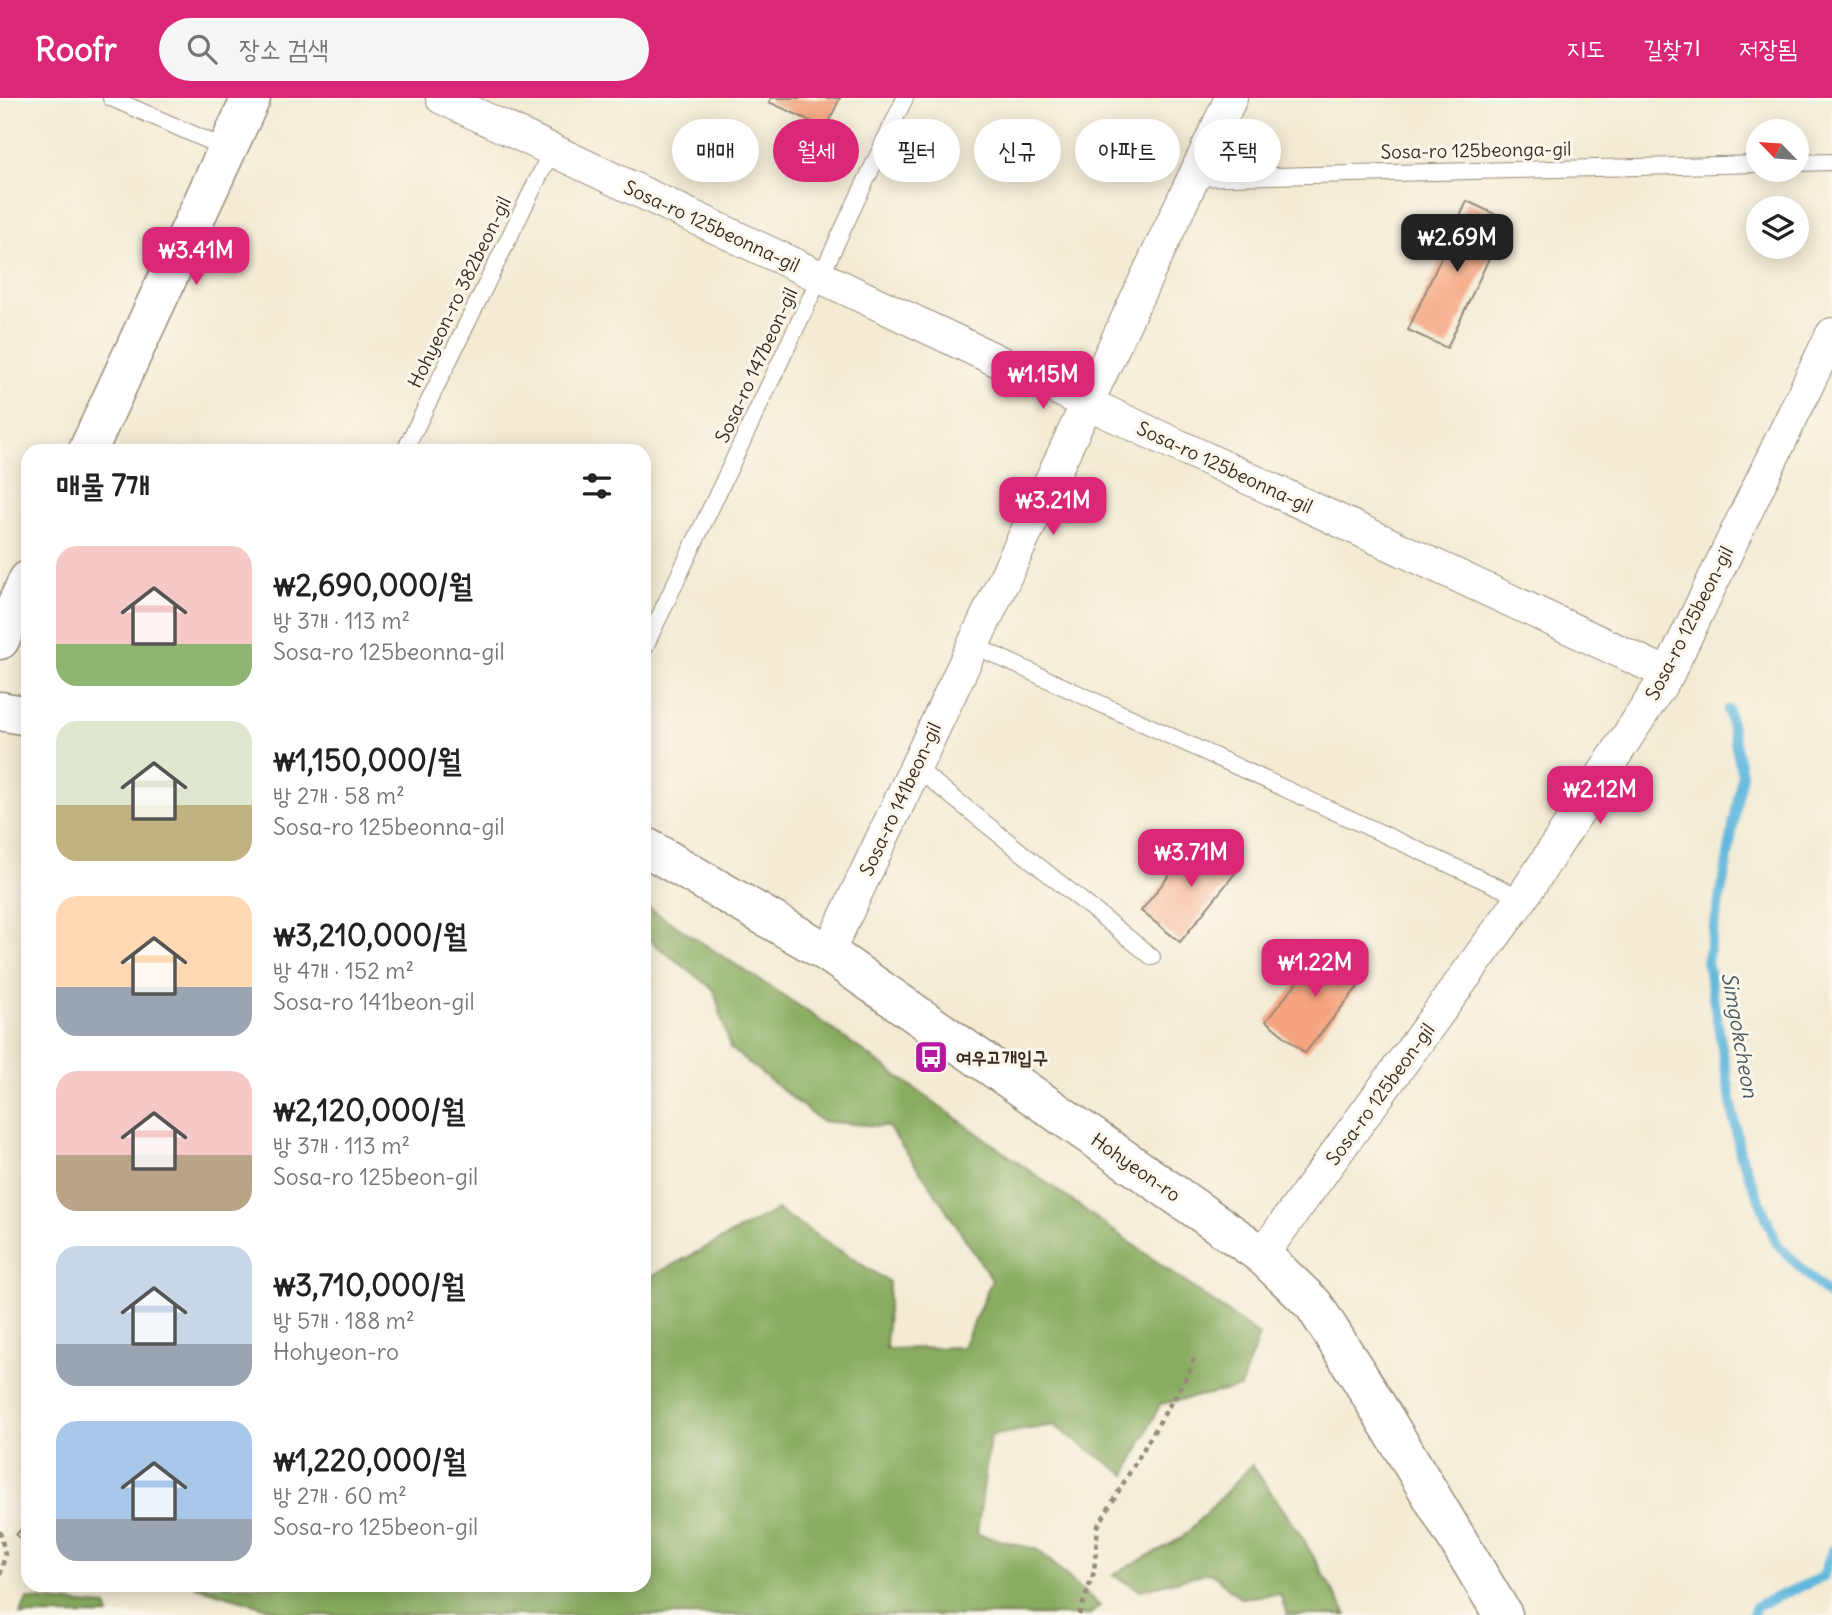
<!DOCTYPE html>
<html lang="ko">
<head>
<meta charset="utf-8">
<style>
  body { margin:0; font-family:Delius,"Poor Story",sans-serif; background:#f6f6f6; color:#222; height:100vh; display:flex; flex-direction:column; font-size:26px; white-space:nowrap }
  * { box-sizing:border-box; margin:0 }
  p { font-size:23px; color:#767676 }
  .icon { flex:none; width:38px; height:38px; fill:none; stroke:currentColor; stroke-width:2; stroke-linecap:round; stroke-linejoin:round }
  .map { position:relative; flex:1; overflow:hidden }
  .panel { position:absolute; left:21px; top:346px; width:630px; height:1148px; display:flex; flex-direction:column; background:#fff; border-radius:21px; box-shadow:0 4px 18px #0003 }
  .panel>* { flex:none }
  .hud { position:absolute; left:672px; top:21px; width:665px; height:63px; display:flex; gap:14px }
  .needle { width:46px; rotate:295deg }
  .buttons { position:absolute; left:1746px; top:21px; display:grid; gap:14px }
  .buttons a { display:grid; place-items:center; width:63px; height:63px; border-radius:50%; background:#fff; box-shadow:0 4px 18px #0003; font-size:35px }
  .price { position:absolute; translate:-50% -60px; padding:0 16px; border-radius:14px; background:#db2777; color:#fff; font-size:23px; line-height:46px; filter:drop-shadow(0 2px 4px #0008) }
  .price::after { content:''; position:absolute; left:50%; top:42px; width:21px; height:16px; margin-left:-10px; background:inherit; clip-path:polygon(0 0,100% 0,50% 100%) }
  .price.active { background:#222; color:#fff }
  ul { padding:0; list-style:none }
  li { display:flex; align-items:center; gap:21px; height:175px; padding:0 35px }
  li span { display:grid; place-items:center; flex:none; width:196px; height:140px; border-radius:21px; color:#555 }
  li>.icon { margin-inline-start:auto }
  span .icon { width:84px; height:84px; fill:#fffc; stroke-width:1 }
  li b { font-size:30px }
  h2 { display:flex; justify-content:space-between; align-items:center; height:84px; padding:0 35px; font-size:30px }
  .chip { padding:0 24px; border-radius:32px; background:#fff; box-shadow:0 4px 18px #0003; font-size:24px; line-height:63px }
  .chip.active { background:#db2777; color:#fff }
  header { display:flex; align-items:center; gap:42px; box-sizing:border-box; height:98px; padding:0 35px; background:#db2777; color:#fff }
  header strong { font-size:33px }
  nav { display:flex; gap:38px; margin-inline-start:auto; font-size:24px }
  .search { width:490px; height:63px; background:#f6f6f6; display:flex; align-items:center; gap:18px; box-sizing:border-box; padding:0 24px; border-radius:38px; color:#767676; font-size:26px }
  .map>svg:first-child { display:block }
</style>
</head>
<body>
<header>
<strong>Roofr</strong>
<div class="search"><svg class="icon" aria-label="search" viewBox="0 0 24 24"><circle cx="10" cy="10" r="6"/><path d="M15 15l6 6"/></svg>장소 검색</div>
<nav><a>지도</a><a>길찾기</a><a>저장됨</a></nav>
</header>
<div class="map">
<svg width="1832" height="1517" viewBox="0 0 1832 1517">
  <rect width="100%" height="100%" fill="#fbf7ec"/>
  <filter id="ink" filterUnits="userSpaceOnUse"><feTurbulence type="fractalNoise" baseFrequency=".0143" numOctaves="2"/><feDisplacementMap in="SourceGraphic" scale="14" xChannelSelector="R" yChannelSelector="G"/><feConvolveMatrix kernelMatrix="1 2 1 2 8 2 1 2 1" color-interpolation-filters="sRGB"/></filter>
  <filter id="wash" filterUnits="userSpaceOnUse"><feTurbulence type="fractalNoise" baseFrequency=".00686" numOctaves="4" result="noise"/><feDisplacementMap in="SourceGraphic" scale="28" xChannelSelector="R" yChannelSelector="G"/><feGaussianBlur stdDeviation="1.57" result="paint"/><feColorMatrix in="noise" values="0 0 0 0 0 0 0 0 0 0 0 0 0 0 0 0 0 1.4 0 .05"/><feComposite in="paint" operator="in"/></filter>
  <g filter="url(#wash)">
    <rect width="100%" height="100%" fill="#f3ebd4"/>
    <!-- forest -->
    <g fill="#89ac60" stroke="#626b3f" stroke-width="2">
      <path d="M644,807l160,104 455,326 -19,53 -80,16 -34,71 -73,-50 -63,11 -13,98 61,16 62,56 -11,9h-797l-98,-29h450v-306l133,-70 112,72 -3,67 77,-2 29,-67 -62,-95 -42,-58 -67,-6 -91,-73 -16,-58 -70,-54z"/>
      <path d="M1252,1367l47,67 48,83h-60l-7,-21 -40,4 -30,-26 -69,18 -29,-15 70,-37z"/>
      <path d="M27,1501l79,7 3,9h-89z"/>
    </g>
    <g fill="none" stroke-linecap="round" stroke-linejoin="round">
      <!-- stream -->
      <g stroke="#60b7dd" stroke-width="10">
        <path d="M1728,612l14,64 -16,94 -19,93 33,192 37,91 55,55"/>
        <path d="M1753,1517l3,-9 67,-29 9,-27"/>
      </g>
    </g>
    <g id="blocks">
      <!-- building -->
      <g fill="#f5a47f">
        <path d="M771,0h69l-14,30 -57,-26z"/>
        <path d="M1467,103l40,19 -60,128 -39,-18z"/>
        <path d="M1201,737l39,32 -60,75 -39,-31z"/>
        <path d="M1326,848l39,32 -60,75 -39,-32z"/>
        <path d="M28,1423v24l-12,-10z"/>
      </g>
    </g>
  </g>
  <g filter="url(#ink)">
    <use href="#blocks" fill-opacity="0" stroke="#978a79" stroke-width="2"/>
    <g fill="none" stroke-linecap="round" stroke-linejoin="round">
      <!-- service casing -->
      <g stroke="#978a79" stroke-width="18">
        <g id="service">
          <path d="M111,0l116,51"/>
          <path d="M1797,65l35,-1"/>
          <path d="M1193,80l566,-14"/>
          <path d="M404,354l148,-302"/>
          <path d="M973,547l549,253"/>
          <path d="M644,551l261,-551"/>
          <path d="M915,669l237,190"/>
        </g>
      </g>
      <!-- minor casing -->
      <g stroke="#978a79" stroke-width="34">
        <g id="minor">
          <path d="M442,0l645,305 581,271"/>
          <path d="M828,855l403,-855"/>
          <path d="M1262,1157l260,-357 146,-224 164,-340"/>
        </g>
      </g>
      <!-- tertiary casing -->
      <g stroke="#978a79" stroke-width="41">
        <g id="tertiary">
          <path d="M87,354l164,-354"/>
          <path d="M0,542l28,-60"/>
        </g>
      </g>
      <!-- primary casing -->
      <g stroke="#978a79" stroke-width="41">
        <g id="primary">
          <path d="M0,613l28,5"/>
          <path d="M644,748l184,107 434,302 52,50 48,76 141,234"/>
        </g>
      </g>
      <!-- path -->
      <g stroke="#978a79" stroke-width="4.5" stroke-dasharray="5 5" stroke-linecap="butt">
        <path d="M0,1433l5,24 -5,21"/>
        <path d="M1079,1517l15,-43 4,-46 94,-159 2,-13"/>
      </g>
      <!-- service -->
      <use href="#service" stroke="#fff" stroke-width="16"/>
      <!-- minor -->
      <use href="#minor" stroke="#fff" stroke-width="32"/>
      <!-- tertiary -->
      <use href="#tertiary" stroke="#fff" stroke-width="38"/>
      <!-- primary -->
      <use href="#primary" stroke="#fff" stroke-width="38"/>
    </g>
  </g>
  <!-- icons -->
  <defs>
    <g id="bus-square" transform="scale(1.75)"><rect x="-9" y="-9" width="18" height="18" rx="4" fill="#b5179e" stroke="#fbf7ec"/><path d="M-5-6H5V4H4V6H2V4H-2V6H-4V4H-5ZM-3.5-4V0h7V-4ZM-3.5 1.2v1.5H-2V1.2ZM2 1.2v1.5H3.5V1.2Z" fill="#fff"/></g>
  </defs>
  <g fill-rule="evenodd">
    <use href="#bus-square" x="931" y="959"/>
  </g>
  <g text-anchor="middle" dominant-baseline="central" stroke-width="6" stroke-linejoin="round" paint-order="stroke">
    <!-- street labels -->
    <g font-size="19" fill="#3b2a1e" stroke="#fbf7ec">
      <text transform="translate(1476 52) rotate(-1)">Sosa-ro 125beonga-gil</text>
      <text transform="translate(712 128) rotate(25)">Sosa-ro 125beonna-gil</text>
      <text transform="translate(459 194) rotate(-64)">Hohyeon-ro 382beon-gil</text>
      <text transform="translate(756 267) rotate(-65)">Sosa-ro 147beon-gil</text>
      <text transform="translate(1225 369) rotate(25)">Sosa-ro 125beonna-gil</text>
      <text transform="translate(1689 525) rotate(-63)">Sosa-ro 125beon-gil</text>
      <text transform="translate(900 701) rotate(-65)">Sosa-ro 141beon-gil</text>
      <text transform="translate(1380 996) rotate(-54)">Sosa-ro 125beon-gil</text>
      <text transform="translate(1136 1069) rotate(35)">Hohyeon-ro</text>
    </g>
    <!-- poi labels -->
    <g font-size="19" font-weight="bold" fill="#3b2a1e" stroke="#fbf7ec" text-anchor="start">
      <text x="956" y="959">여우고개입구</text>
    </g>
    <!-- water labels -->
    <g font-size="21" font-style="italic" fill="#485b61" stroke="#fbf7ec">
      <text transform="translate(1740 937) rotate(80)">Simgokcheon</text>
    </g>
  </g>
</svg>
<div class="buttons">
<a><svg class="needle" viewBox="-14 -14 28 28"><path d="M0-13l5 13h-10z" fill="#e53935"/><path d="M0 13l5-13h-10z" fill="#767676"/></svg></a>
<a><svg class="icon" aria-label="layers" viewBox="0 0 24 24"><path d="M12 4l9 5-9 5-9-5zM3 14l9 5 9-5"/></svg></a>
</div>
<b class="price active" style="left:1457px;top:176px">₩2.69M</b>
<b class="price" style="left:196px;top:189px">₩3.41M</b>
<b class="price" style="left:1043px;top:313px">₩1.15M</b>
<b class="price" style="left:1053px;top:439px">₩3.21M</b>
<b class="price" style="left:1600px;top:728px">₩2.12M</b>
<b class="price" style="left:1191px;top:791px">₩3.71M</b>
<b class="price" style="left:1315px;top:901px">₩1.22M</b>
<div class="hud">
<a class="chip">매매</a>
<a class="chip active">월세</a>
<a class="chip">필터</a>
<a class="chip">신규</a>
<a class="chip">아파트</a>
<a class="chip">주택</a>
</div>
<section class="panel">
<h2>매물 7개<svg class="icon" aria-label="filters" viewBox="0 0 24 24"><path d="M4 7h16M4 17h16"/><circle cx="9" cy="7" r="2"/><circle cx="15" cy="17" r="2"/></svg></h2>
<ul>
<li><span style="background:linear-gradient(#f6c9c9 70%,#8fb573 0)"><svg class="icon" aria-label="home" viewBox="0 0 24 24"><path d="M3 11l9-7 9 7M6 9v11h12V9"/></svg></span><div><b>₩2,690,000/월</b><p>방 3개 · 113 m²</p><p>Sosa-ro 125beonna-gil</p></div></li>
<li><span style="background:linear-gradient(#dfe7d0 60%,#c2b280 0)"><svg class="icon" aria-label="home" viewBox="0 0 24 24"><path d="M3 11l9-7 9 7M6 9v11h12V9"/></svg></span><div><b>₩1,150,000/월</b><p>방 2개 · 58 m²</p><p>Sosa-ro 125beonna-gil</p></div></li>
<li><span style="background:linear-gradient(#ffd9b3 65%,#9aa5b1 0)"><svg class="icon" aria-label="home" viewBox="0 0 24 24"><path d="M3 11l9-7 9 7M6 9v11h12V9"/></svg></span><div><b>₩3,210,000/월</b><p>방 4개 · 152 m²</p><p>Sosa-ro 141beon-gil</p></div></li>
<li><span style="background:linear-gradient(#f6c9c9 60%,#b9a48a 0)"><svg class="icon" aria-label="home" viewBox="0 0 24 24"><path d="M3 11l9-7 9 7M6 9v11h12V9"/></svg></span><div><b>₩2,120,000/월</b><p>방 3개 · 113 m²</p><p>Sosa-ro 125beon-gil</p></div></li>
<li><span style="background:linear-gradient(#c9d6e8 70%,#9aa5b1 0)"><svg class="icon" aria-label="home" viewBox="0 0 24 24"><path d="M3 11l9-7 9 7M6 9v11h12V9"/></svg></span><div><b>₩3,710,000/월</b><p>방 5개 · 188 m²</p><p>Hohyeon-ro</p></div></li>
<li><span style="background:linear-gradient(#a9c7e8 70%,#9aa5b1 0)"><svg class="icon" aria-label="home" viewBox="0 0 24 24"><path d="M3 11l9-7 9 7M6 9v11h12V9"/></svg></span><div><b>₩1,220,000/월</b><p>방 2개 · 60 m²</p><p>Sosa-ro 125beon-gil</p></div></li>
</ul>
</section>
</div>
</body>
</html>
